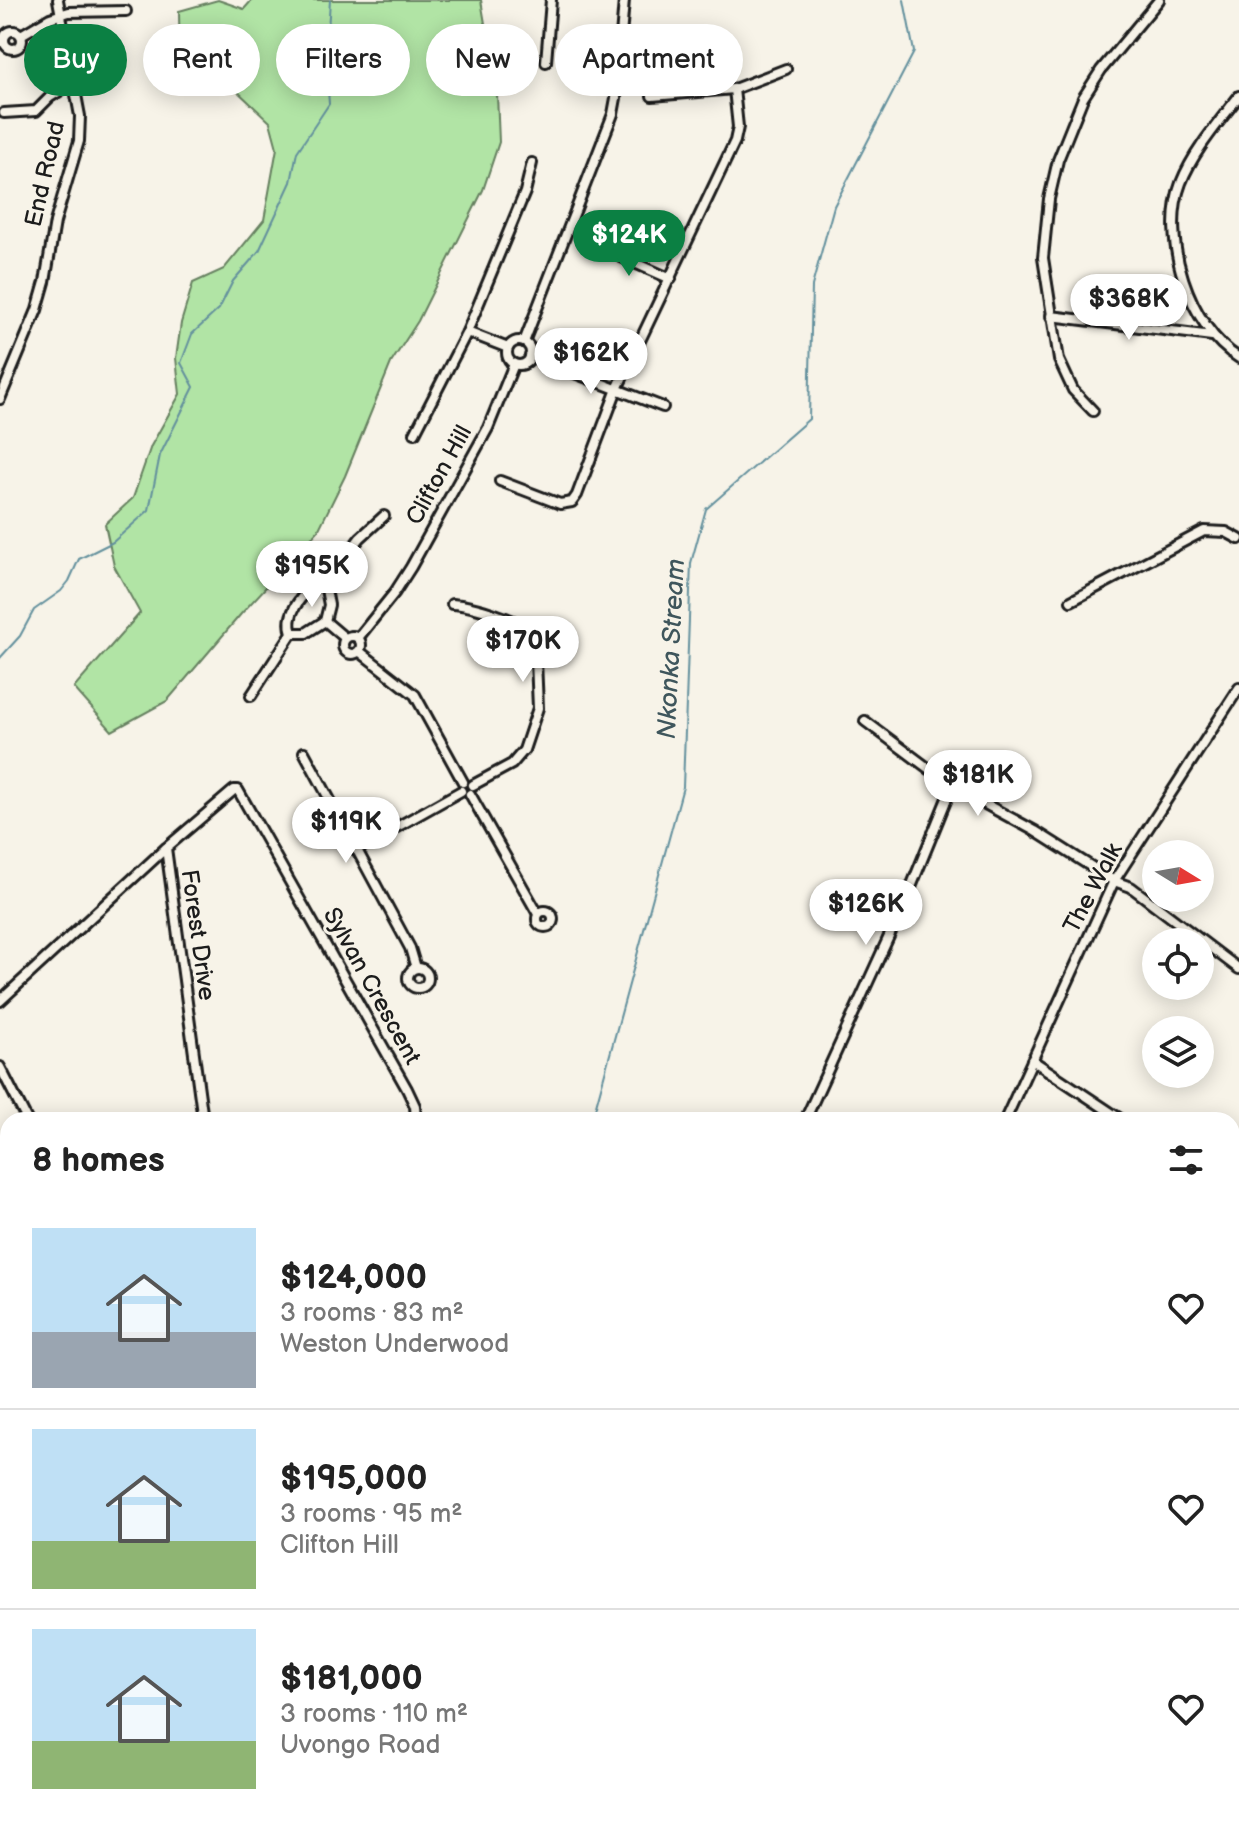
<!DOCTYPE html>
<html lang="en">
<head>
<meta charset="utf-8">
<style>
  body { margin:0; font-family:"Balsamiq Sans",sans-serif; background:#f6f6f6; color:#222; height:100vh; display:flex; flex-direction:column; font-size:30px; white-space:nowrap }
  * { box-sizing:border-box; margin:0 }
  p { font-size:26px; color:#767676 }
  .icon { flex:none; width:44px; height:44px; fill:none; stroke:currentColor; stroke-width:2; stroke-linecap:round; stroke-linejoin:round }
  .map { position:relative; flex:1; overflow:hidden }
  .side { position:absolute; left:0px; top:1112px; width:1240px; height:714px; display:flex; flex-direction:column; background:#fff; border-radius:24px 24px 0 0; box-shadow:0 4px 20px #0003 }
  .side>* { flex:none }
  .banner { position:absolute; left:24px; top:24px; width:800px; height:72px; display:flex; gap:16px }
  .needle { width:52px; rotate:101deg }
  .controls { position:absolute; left:1142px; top:840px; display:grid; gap:16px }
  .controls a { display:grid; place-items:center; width:72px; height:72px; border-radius:50%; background:#fff; box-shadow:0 4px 20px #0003; font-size:40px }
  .price { position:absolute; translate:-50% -68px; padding:0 18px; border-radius:28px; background:#fff; color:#222; font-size:26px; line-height:52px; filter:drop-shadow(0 2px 4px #0008) }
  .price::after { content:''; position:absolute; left:50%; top:48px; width:24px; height:18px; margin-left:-12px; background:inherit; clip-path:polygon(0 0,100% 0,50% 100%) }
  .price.current { background:#0b8043; color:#fff }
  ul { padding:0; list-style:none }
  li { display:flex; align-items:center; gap:24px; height:200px; padding:0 32px }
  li+li { border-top:2px solid #e0e0e0 }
  li span { display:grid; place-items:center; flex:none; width:224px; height:160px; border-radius:0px; color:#555 }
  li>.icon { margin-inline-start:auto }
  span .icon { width:96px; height:96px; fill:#fffc; stroke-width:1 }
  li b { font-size:34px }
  h2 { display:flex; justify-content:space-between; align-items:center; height:96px; padding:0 32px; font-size:34px }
  .chip { padding:0 28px; border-radius:36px; background:#fff; box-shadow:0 4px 20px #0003; font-size:28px; line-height:72px }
  .chip.current { background:#0b8043; color:#fff }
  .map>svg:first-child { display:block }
</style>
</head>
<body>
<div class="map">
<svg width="1239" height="1825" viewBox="0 0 1239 1825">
  <rect width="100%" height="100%" fill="#f7f3e8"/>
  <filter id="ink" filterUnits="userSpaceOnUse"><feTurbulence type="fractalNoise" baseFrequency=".0125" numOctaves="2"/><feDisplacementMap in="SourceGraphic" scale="16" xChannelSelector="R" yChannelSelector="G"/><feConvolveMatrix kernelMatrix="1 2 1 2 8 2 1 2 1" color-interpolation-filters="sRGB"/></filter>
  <g filter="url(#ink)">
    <!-- green -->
    <g fill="#b1e4a5" stroke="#668060" stroke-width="2">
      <path d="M218,0l26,9 8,-9h229l16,94 2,48 -16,48 -65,131 -27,42 -46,113 -27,55 -77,83 -74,87 -55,30 -38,-43 66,-75 -26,-47 -9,-42 28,-26 18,-52 29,-52 -4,-36 5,-35 12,-40 31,-14 40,-49 13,-72 -7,-26 -35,-33 -55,-16 -1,-62z"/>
      <path d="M0,1416l8,14v388h81l-4,7h-85z"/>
    </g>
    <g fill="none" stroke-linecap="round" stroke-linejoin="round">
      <!-- stream -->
      <g stroke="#63909d" stroke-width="2">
        <path d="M0,658l20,-22 14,-26 27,-19 8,-10 10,-22 34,-17 36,-32 11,-55 34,-68 -13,-24 11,-29 27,-25 14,-28 26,-30 32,-69 6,-30 32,-48 -3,-43 4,-61"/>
        <path d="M592,1120l91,-333 8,-224 15,-54 103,-90 3,-133 22,-80 80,-154 -10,-52"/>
        <path d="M1232,1426l7,4"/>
        <path d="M661,1818l6,7"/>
      </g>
      <!-- minor casing -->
      <g stroke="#1c1c1c" stroke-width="14">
        <g id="minor">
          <circle cx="13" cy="40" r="9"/>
          <path d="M21,35l29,-17 19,-6 57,-1"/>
          <path d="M546,62l5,-62"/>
          <path d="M652,96l82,-7 52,-20"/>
          <path d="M1239,96c-20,26 -46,56 -58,87 -21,54 8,145 58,175"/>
          <path d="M4,113l32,-2 14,-14 24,-15"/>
          <path d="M601,248l70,31"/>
          <path d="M1051,316l161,20"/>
          <path d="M467,332l41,16"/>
          <circle cx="519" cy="353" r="12"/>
          <path d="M524,342l89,-228 3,-16 8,-98"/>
          <path d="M530,356l133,51"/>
          <path d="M0,399l37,-89 8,-28 10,-60 24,-81 1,-25 -22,-116"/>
          <path d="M1093,411l-20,-21 -14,-30 -16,-102 6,-59 9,-39 25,-62 18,-28 58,-70"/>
          <path d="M415,433l52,-101 58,-140 7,-29"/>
          <path d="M500,481l60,23 12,-2 5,-7 40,-106 118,-248 3,-14 -4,-38"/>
          <path d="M1071,601l133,-70 22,1 13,7"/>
          <path d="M452,604c18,1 75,17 83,32l3,72 -14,42 -12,14 -39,21"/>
          <path d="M325,621l20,17"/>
          <path d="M292,633h14l19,-12 4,-16 -4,-21"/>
          <circle cx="352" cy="645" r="9"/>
          <path d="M358,638l37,-46 16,-25 77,-139 26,-64"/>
          <path d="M359,651l56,44 48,87"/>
          <path d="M251,696l41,-63c-7,-18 8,-35 20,-47l13,-2 35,-46 24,-22"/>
          <path d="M865,721l87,65 83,45 79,50 17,6 108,82"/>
          <path d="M304,752l106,196 6,20"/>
          <path d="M470,794l68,120"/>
          <path d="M356,850l105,-59"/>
          <circle cx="545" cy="919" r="8"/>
          <circle cx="418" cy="978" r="10"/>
          <path d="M0,1001l166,-153"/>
          <path d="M1032,1060l90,60"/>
          <path d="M0,1067l27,53"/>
          <path d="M203,1120l-37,-272 68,-58h4l169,299 8,17 1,14"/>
          <path d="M805,1120l102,-223 45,-111"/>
          <path d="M1005,1120l109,-239 125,-193"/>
          <path d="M1232,1193l7,4"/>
          <path d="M1232,1294l7,-15"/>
          <path d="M1232,1434l7,4"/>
          <path d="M1232,1615l7,10"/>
          <path d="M233,1818v7"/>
          <path d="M982,1818l6,7"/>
          <path d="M1141,1818l4,7"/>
        </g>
      </g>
      <!-- minor -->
      <use href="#minor" stroke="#f7f3e8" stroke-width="8"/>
    </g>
  </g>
  <g text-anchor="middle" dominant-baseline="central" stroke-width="6" stroke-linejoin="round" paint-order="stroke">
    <!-- street labels -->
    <g font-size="24" fill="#1c1c1c" stroke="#f7f3e8">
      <text transform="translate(45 174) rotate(-77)">End Road</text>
      <text transform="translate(439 475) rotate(-61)">Clifton Hill</text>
      <text transform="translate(1093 888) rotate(-62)">The Walk</text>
      <text transform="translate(198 935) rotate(82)">Forest Drive</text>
      <text transform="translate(372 986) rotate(61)">Sylvan Crescent</text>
    </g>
    <!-- water labels -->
    <g font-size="26" font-style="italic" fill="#3f565c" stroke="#f7f3e8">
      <text transform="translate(672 649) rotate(-87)">Nkonka Stream</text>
    </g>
  </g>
</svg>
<div class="controls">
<a><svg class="needle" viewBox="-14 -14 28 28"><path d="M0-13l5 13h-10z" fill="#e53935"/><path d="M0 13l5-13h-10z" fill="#767676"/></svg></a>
<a><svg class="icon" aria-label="locate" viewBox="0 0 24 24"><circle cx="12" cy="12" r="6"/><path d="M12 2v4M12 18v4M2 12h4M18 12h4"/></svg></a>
<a><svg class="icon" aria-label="layers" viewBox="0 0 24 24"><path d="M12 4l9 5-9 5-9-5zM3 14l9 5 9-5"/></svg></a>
</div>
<b class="price current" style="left:629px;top:278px">$124K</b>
<b class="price" style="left:1129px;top:342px">$368K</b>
<b class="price" style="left:591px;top:396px">$162K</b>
<b class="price" style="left:312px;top:609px">$195K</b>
<b class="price" style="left:523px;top:684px">$170K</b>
<b class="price" style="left:978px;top:818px">$181K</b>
<b class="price" style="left:346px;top:865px">$119K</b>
<b class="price" style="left:866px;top:947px">$126K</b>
<div class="banner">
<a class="chip current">Buy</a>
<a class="chip">Rent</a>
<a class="chip">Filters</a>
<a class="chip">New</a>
<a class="chip">Apartment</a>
</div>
<section class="side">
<h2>8 homes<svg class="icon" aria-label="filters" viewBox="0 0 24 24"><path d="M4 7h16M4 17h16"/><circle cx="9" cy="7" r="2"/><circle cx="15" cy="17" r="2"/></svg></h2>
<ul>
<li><span style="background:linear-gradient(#bfe0f5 65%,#9aa5b1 0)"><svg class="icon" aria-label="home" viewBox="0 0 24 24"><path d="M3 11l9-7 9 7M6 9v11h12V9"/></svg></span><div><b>$124,000</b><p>3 rooms · 83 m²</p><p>Weston Underwood</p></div><svg class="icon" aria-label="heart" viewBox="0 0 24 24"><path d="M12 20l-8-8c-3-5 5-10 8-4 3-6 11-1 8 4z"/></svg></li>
<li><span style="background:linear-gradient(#bfe0f5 70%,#8fb573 0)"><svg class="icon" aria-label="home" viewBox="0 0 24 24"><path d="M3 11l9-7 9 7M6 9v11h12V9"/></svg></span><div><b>$195,000</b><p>3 rooms · 95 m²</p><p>Clifton Hill</p></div><svg class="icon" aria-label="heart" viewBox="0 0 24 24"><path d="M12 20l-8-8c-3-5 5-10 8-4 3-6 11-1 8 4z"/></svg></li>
<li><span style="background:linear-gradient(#bfe0f5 70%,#8fb573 0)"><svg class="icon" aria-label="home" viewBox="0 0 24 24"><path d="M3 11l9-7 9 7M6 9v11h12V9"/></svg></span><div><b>$181,000</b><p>3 rooms · 110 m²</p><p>Uvongo Road</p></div><svg class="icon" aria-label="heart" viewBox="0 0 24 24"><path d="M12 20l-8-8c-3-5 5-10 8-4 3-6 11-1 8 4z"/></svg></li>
</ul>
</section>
</div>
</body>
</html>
